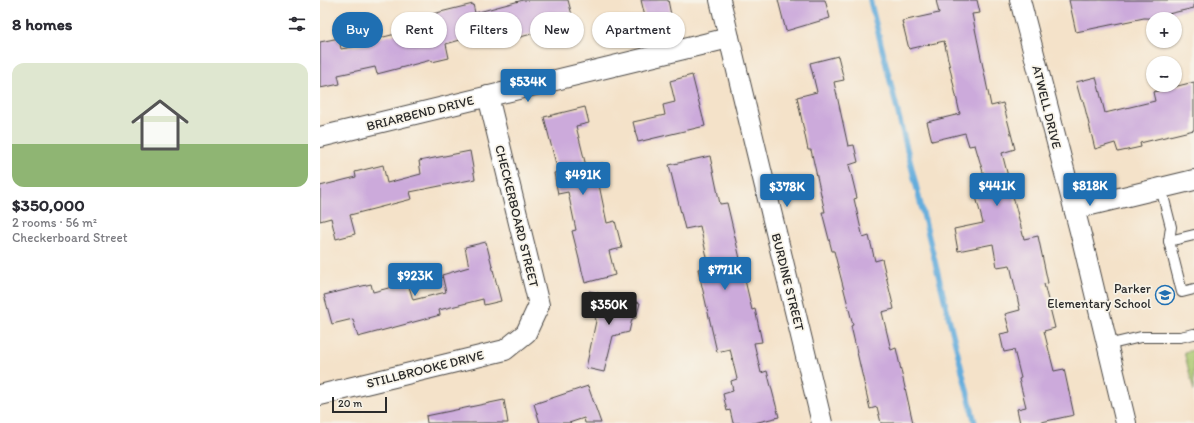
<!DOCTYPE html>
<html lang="en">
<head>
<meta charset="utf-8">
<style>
  body { margin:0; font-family:Itim,sans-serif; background:#f2f2f3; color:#2b2b33; height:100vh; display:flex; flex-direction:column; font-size:15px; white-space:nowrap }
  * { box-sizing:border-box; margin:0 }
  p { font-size:13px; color:#7c7c81 }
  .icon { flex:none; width:22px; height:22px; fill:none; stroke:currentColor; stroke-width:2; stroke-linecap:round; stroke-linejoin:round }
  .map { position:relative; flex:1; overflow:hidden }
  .details { display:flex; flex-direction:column; background:#fff; width:320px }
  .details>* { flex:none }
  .hud { position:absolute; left:12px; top:12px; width:380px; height:36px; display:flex; gap:8px }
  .tools { position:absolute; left:826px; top:12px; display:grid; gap:8px }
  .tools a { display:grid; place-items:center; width:36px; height:36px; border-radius:50%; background:#fff; box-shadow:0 1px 3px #0004; font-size:20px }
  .scale { position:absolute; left:12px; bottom:10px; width:55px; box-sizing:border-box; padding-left:4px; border:2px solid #2b2b2b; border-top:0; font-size:11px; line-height:14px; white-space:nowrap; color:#2b2b2b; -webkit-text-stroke:3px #f7f3e8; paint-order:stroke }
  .price { position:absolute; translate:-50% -34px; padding:0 9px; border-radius:4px; background:#1f6fb2; color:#fff; font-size:13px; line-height:26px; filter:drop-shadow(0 1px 2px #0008) }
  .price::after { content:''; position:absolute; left:50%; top:24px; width:12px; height:9px; margin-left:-6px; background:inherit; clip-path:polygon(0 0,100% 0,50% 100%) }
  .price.selected { background:#222; color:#fff }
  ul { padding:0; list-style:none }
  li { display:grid; align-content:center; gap:8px; height:212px; padding:0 12px }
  li span { display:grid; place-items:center; height:124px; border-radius:12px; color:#555 }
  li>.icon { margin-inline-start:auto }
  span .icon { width:72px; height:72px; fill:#fffc; stroke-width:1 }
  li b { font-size:17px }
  h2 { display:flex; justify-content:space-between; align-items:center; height:48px; padding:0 12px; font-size:17px }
  .pill { padding:0 14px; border-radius:18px; background:#fff; box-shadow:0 1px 3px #0004; font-size:14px; line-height:36px }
  .pill.selected { background:#1f6fb2; color:#fff }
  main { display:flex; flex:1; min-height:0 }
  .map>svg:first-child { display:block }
</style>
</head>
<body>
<main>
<section class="details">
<h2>8 homes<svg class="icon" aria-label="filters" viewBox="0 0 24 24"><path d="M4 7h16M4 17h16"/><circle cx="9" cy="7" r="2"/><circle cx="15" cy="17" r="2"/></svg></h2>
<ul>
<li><span style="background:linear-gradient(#dfe7d0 65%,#8fb573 0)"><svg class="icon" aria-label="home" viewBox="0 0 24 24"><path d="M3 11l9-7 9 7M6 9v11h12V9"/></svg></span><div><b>$350,000</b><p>2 rooms · 56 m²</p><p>Checkerboard Street</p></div></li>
</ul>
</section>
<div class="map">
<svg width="874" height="423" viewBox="0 0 874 423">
  <rect width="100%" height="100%" fill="#f7f3e8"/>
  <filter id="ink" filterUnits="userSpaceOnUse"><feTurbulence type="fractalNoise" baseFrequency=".025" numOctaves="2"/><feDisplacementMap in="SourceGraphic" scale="8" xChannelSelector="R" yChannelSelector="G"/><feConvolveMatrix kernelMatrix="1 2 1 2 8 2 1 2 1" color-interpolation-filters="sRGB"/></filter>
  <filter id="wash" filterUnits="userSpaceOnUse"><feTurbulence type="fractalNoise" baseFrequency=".012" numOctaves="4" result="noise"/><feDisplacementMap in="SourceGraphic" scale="16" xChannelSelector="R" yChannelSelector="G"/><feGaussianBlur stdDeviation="0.9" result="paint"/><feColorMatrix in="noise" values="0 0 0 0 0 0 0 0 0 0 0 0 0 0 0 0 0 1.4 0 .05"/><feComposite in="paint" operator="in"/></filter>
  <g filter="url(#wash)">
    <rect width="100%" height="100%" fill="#f4e2c9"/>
    <!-- green -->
    <path fill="#a9c76e" stroke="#6a794c" d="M874,350v41l-10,-39z"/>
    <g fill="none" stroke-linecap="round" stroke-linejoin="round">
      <!-- stream -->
      <path stroke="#65addc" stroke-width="5.5" d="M550,0l105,423"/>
    </g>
    <g id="blocks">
      <!-- building -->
      <g fill="#ccaadb">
        <path d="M203,0h45l4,15 -10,2 2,12 -17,4 -1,-3 -58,16 -3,-13 -39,11 3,14 -17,4 -1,-2 -54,14 -2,-7 -37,8 2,9 -20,4v-46l19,-4 2,11 28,-5 -1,-3 55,-14 -3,-10 53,-13 2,9z"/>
        <path d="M321,0h27l3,15 -25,6z"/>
        <path d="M458,0h47l5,18 -44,13z"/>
        <path d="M616,0h41l3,13 -8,1 19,92 12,-3 12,46 -13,4 22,86 14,-3 10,47 -4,1 11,44 -11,3 10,40 10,-2 10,46 -37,8h-17l-3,-14 9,-2 -7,-28 2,-1 -7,-28 -10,2 -4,-18 10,-2 -5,-18 15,-4 -10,-45 -13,2 -4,-23 -35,7 -4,-22 29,-6 -11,-41 13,-3 -10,-34 -6,1 -4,-13 -33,8 -5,-19 33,-8 -16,-73 -35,8 -7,-28 37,-8z"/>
        <path d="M749,0h125v8l-26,6 1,5 -25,-1 -68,14z"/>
        <path d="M518,56l6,24 -10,2 14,64 6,-1 4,17 -9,3 8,33 -3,1 9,39 6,-2 6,25 7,-2 12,50 -12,3 9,38 5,-2 17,75h-32l-4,-16 -7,2 -19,-83 2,-1 -19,-74h-2l-10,-39h3l-14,-62h-3l-11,-53 20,-5 -7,-29z"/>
        <path d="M372,75l13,51 -67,16 -5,-20 32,-7 -2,-10 12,-3 -5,-21z"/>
        <path d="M776,77l9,36 50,-12 -2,-9 41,-10v48l-54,13 1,4 -23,5 -3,-9 -20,6 -12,-49h-2l-5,-18z"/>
        <path d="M265,107l4,16 -13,3 10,40 17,-3 4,15 -9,2 9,43 8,-2 7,27 -13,3 6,24 -30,8 -13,-52 4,-1 -8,-38 -10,2 -4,-21 4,-1 -14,-55z"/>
        <path d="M150,151l5,28 -65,13 2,7 -62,16 5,19 -19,5 -5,-21 -11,3v-35l36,-9 -1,-5 28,-7 4,18 34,-9 -2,-13z"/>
        <path d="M390,156l10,48 7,-1 25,107 3,-1 7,33 -8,1 7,30 6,-2 12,46 -25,6h-21l-3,-13 -3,1 -4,-17 10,-3 -2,-10 6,-2 -7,-30 -13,3 -19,-83 11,-3 -9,-40 -15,3 -16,-64z"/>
        <path d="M166,242l15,59 -17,4 -1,-6 -44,11 1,5 -82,22 -5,-18 -21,5 -8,-29 47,-11 2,8 35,-9 5,17 33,-8 -4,-17 27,-8 -4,-20z"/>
        <path d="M269,291l51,12 -4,15 -4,1 -3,13 -16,4 -9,36 -18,-4 10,-47z"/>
        <path d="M268,386l13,37h-16l-1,-5 -15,5h-29l-6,-19z"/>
        <path d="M184,400l4,23h-81l-1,-7z"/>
      </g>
    </g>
  </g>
  <g filter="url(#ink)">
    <use href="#blocks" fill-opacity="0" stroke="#494643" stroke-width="1"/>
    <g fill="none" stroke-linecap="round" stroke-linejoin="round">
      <!-- service casing -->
      <g stroke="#494643" stroke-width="12">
        <g id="service">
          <path d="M841,188l10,39 -2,14 13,51 12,-3"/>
          <path d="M849,241l25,-6"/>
          <path d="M787,345l34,-8h39l14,-3"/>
        </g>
      </g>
      <!-- minor casing -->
      <g stroke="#494643" stroke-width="22">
        <g id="minor">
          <path d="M400,0l102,423"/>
          <path d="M700,0l62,239 44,184"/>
          <path d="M0,137l409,-99"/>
          <path d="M754,209l120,-29"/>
          <path d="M0,395l185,-45 21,-17 13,-28 -51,-209"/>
        </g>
      </g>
      <!-- service -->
      <use href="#service" stroke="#fff" stroke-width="10"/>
      <!-- minor -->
      <use href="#minor" stroke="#fff" stroke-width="20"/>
    </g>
  </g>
  <!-- icons -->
  <defs>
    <g id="school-ring" transform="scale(1)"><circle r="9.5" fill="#f7f3e8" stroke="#1f6fb2" stroke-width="1.5"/><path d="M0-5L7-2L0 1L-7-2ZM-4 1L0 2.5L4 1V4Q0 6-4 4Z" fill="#1f6fb2"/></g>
  </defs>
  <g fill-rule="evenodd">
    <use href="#school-ring" x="845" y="295"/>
  </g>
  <g text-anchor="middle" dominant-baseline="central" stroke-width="3.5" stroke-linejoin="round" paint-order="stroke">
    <!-- street labels -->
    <g font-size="13" fill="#2b2b2b" stroke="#f7f3e8">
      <text transform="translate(727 107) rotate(76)">ATWELL DRIVE</text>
      <text transform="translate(100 113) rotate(-14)">BRIARBEND DRIVE</text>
      <text transform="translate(197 216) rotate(76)">CHECKERBOARD STREET</text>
      <text transform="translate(468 282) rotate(76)">BURDINE STREET</text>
      <text transform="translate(105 369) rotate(-14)">STILLBROOKE DRIVE</text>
    </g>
    <!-- poi labels -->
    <g font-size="13" fill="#2b2b2b" stroke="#f7f3e8" text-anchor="end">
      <text x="831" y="288">Parker<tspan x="831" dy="15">Elementary School</tspan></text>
    </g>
  </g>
</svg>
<div class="tools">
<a>+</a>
<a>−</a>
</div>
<div class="scale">20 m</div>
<b class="price" style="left:208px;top:103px">$534K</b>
<b class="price" style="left:263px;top:196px">$491K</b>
<b class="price" style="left:677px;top:207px">$441K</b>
<b class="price" style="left:770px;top:207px">$818K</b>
<b class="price" style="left:467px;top:208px">$378K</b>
<b class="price" style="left:405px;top:291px">$771K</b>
<b class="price" style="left:95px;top:297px">$923K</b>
<b class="price selected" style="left:289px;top:326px">$350K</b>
<div class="hud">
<a class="pill selected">Buy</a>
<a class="pill">Rent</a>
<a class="pill">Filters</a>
<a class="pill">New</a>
<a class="pill">Apartment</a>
</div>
</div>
</main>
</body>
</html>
